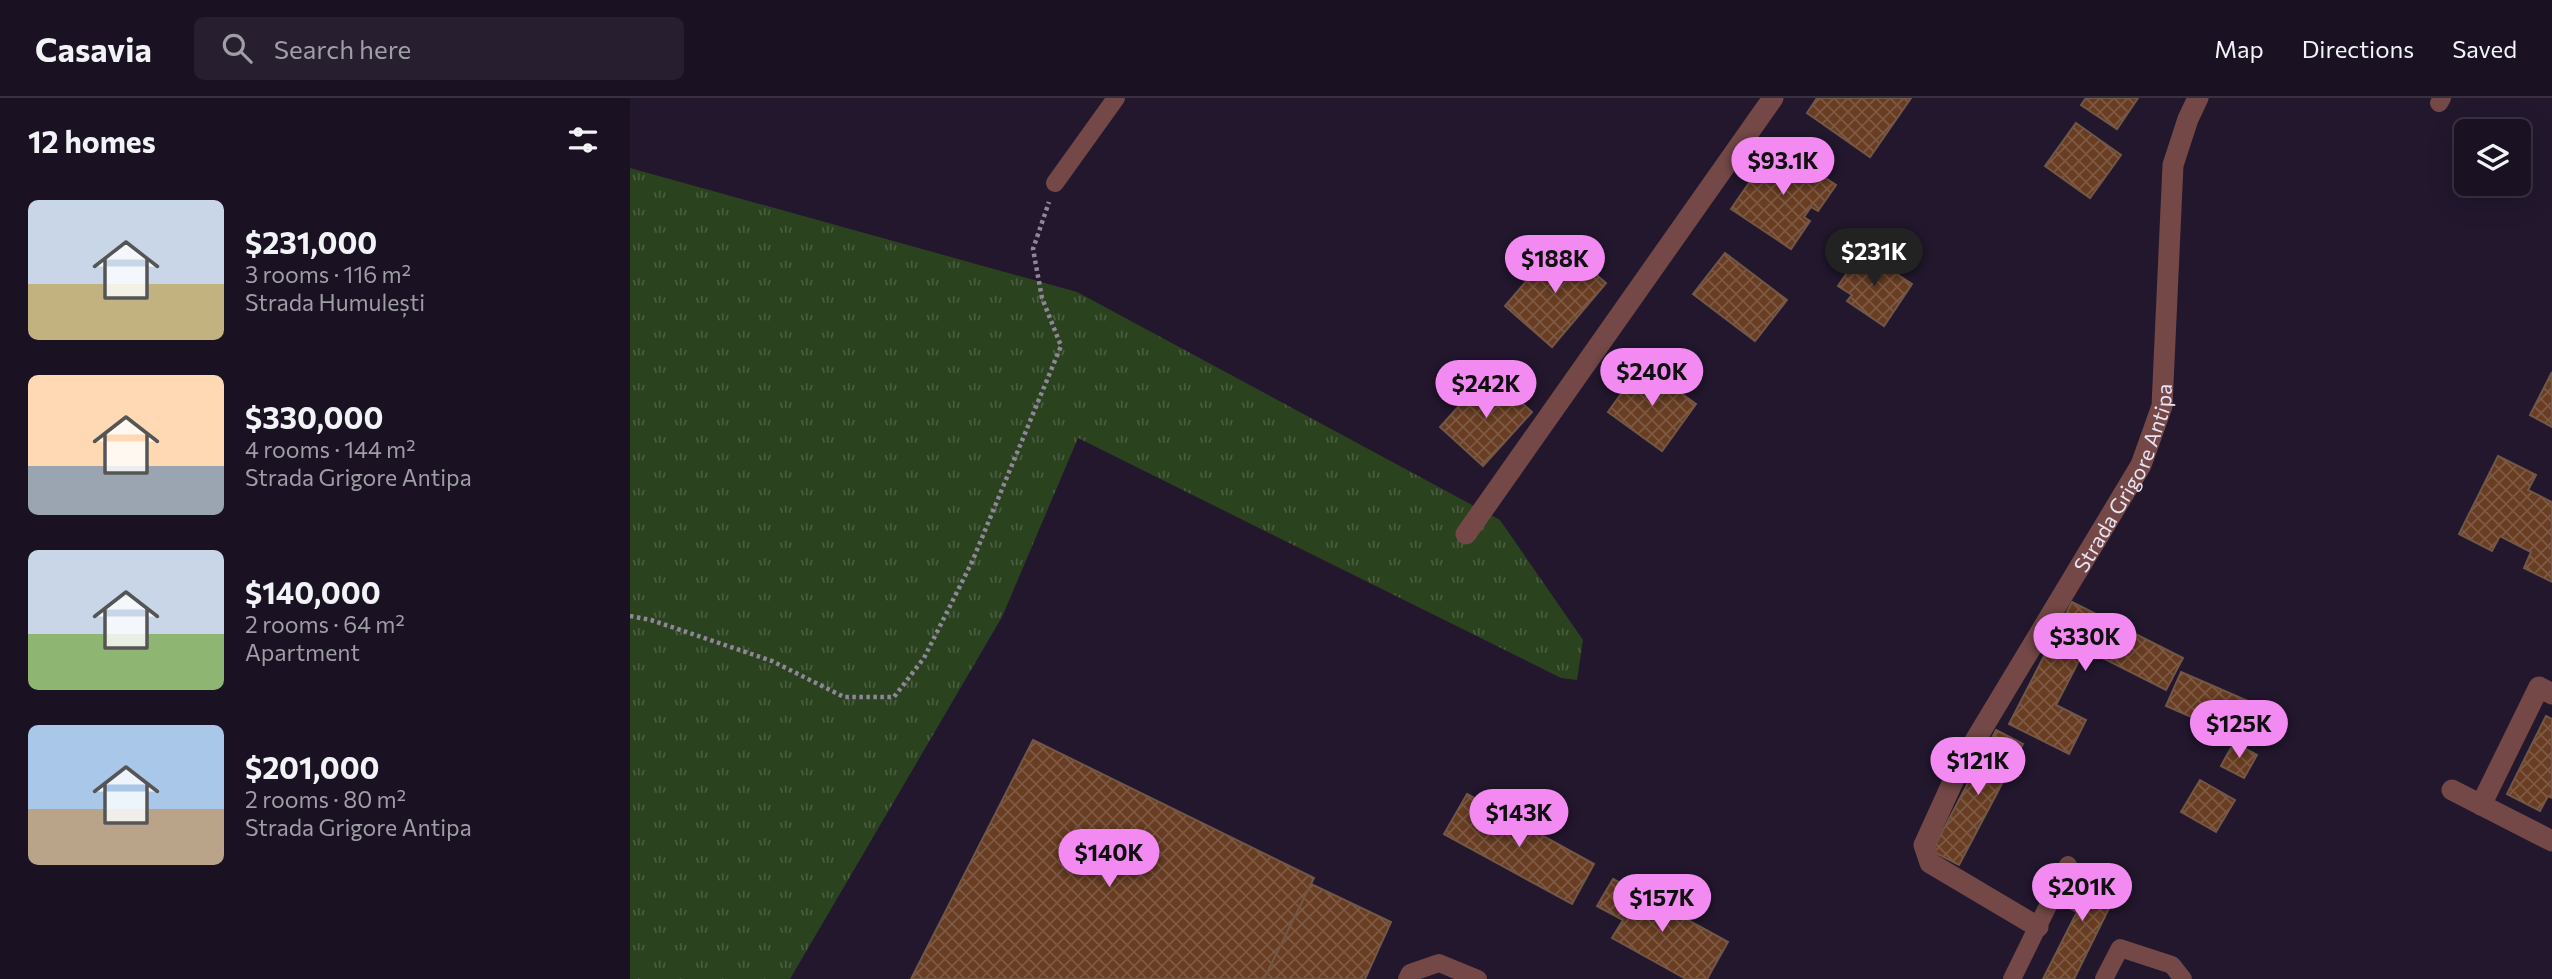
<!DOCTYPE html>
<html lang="en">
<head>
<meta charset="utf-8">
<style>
  body { margin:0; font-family:Commissioner,sans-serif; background:#271f2f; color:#f1f3f6; height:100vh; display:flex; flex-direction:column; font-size:26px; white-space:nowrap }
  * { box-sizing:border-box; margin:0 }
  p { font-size:23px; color:#9f9da5 }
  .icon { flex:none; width:38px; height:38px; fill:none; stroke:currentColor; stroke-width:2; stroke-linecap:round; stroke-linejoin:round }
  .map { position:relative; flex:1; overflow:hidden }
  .details { display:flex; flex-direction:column; background:#1a1122; width:630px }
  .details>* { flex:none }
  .buttons { position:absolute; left:1824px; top:21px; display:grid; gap:14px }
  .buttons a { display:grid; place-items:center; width:77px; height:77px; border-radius:10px; background:#1a1122; box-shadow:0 7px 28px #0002,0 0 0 2px #383140; font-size:35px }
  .price { position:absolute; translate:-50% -60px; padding:0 16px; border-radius:24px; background:#f28af2; color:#111; font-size:23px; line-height:46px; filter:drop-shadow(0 2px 4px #0008) }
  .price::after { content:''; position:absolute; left:50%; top:42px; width:21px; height:16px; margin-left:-10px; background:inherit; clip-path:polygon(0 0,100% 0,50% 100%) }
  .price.on { background:#222; color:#fff }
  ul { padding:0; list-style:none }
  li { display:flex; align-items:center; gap:21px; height:175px; padding:0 28px }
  li span { display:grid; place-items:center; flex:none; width:196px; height:140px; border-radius:10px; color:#555 }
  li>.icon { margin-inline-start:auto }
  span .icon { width:84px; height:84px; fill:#fffc; stroke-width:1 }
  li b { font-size:30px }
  h2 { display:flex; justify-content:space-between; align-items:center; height:84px; padding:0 28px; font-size:30px }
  header { display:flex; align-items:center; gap:42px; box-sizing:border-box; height:98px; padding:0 35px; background:#1a1122; border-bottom:2px solid #383140 }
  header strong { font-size:33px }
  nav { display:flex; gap:38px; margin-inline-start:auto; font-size:24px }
  .search { width:490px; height:63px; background:#271f2f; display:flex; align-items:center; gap:18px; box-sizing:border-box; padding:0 24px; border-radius:10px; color:#9f9da5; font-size:26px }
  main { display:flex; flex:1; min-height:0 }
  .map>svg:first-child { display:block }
</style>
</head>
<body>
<header>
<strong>Casavia</strong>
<div class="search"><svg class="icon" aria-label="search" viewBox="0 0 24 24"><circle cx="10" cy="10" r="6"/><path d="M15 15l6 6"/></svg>Search here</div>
<nav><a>Map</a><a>Directions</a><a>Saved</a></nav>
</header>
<main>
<section class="details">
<h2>12 homes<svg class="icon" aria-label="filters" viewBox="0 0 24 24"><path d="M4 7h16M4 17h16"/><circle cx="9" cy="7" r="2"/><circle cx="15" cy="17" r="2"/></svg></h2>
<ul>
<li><span style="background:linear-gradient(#c9d6e8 60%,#c2b280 0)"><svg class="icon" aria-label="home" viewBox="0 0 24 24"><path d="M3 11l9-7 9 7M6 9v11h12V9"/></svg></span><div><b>$231,000</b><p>3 rooms · 116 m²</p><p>Strada Humulești</p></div></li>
<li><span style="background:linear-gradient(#ffd9b3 65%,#9aa5b1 0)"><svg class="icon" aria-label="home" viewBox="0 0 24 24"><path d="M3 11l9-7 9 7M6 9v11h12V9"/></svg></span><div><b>$330,000</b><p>4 rooms · 144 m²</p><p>Strada Grigore Antipa</p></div></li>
<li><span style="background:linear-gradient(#c9d6e8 60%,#8fb573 0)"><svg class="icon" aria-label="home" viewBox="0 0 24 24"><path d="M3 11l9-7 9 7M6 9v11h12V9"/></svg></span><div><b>$140,000</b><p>2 rooms · 64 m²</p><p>Apartment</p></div></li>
<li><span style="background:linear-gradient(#a9c7e8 60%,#b9a48a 0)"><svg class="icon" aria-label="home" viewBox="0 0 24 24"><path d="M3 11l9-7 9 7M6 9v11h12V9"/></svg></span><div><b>$201,000</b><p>2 rooms · 80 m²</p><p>Strada Grigore Antipa</p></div></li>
</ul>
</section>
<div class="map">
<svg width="1922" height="881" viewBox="0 0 1922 881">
  <defs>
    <pattern id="grass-tufts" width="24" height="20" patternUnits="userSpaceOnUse" patternTransform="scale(1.75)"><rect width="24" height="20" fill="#2b421f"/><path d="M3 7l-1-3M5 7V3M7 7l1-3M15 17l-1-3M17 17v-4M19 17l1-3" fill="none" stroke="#4a5d40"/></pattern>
    <pattern id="building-cross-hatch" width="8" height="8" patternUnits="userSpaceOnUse" patternTransform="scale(1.75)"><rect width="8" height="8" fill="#683d22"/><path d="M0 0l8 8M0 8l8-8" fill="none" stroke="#7e5943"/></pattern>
  </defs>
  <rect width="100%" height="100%" fill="#22172d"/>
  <!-- grass -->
  <path fill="url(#grass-tufts)" d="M0,70l447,124 423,228 83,120 -6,40 -16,-2 -483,-240 -76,179 -212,362h-160z"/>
  <!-- building -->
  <g fill="url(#building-cross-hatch)" stroke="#735746" stroke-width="2">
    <path d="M1187,0h94l-41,59 -63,-44z"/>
    <path d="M1456,0h52l-21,31 -36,-24z"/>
    <path d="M1446,25l45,32 -31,43 -45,-32z"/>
    <path d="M1149,49l57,38 -18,26 -7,-4 -7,10 6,4 -19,28 -60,-40 25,-36 4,1z"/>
    <path d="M929,145l47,40 -54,64 -47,-41z"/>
    <path d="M1232,153l50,33 -28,42 -37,-25 5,-6 -14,-9z"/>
    <path d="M1095,155l62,47 -32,41 -62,-47z"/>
    <path d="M1012,267l54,39 -34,47 -54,-39z"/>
    <path d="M1922,274v55l-22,-12z"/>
    <path d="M859,275l43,39 -49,54 -43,-39z"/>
    <path d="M1868,358l38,19 -8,15 24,12v80l-28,-14 7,-16 -31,-16 -8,15 -33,-17z"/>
    <path d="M1442,504l111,56 -17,32 -81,-41 -29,56 30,15 -17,34 -60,-30z"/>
    <path d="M1551,574l67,29 -15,34 -67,-29z"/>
    <path d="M1916,618l6,3v79l-4,-2 -8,15 -33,-17z"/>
    <path d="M1366,632l27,14 -64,121 -27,-14z"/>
    <path d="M403,642l281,138 -50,101h-353z"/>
    <path d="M1604,644l23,13 -13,23 -23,-12z"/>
    <path d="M1570,682l35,20 -19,32 -35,-20z"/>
    <path d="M837,696l127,70 -22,40 -128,-70z"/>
    <path d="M1450,770l39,20 -45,91h-31l34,-67 -15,-8z"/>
    <path d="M983,781l115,63 -21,37h-21l-74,-41 11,-18 -26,-14z"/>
    <path d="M681,786l80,38 -26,57h-101z"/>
  </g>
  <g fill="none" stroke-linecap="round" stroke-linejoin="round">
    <!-- path -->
    <path stroke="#8f8699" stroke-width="4.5" stroke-dasharray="3.5 3.5" stroke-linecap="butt" d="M0,518l21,4 121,41 72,36h50l30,-39 48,-96 89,-216 -19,-48 -9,-49 16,-47"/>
    <!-- lane -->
    <g stroke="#734846" stroke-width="18">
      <path d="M1809,5l3,-5"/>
      <path d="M425,85l61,-85"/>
      <path d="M777,881l3,-6 29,-10 39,16"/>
      <path d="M1382,881l56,-114"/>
      <path d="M1474,881l16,-31 52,17 11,14"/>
    </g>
    <!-- street -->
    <g stroke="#734846" stroke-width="21">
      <path d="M836,436l307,-436"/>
      <path d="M1822,692l100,51"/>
      <path d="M1851,707l58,-118 13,7"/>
      <path id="s1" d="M1408,829l-108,-64 -6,-18 37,-81 180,-299 21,-59 11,-241 15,-46 10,-21"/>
    </g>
  </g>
  <g text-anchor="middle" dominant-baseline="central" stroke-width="7" stroke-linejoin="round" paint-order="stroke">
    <!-- street labels -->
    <g font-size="21" fill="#e9e2f2" stroke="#22172d">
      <text stroke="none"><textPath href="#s1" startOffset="564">Strada Grigore Antipa</textPath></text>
    </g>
  </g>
</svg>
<div class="buttons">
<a><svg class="icon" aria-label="layers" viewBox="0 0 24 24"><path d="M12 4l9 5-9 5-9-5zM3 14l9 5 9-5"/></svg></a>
</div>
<b class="price" style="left:1153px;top:99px">$93.1K</b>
<b class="price on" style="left:1244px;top:190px">$231K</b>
<b class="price" style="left:925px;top:197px">$188K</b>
<b class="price" style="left:1022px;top:310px">$240K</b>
<b class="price" style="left:856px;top:322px">$242K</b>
<b class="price" style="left:1455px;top:575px">$330K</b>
<b class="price" style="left:1609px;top:662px">$125K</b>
<b class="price" style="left:1348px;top:699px">$121K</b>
<b class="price" style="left:889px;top:751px">$143K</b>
<b class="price" style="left:479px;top:791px">$140K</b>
<b class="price" style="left:1452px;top:825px">$201K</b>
<b class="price" style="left:1032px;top:836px">$157K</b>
</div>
</main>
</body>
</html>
